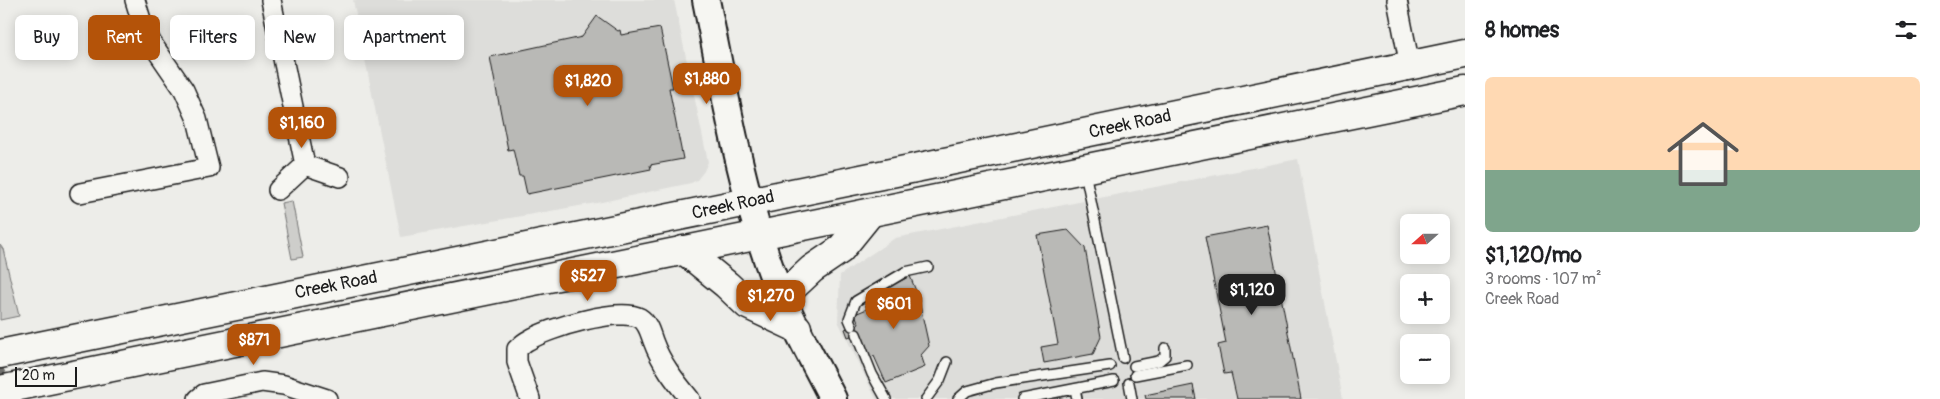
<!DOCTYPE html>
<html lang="en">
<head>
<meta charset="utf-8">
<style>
  body { margin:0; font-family:Pangolin,sans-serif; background:#f6f6f6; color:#202124; height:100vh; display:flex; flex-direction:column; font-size:19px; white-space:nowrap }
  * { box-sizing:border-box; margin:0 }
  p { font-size:16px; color:#757577 }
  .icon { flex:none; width:28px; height:28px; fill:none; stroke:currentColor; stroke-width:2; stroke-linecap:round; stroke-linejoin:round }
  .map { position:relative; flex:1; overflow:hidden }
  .sheet { display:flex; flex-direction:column; background:#fff; width:475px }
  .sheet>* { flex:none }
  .hud { position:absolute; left:15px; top:15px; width:475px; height:45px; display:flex; gap:10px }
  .needle { width:32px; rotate:249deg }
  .fabs { position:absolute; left:1400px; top:214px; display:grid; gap:10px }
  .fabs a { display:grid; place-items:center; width:50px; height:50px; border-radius:8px; background:#fff; box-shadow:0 2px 12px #0003; font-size:25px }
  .scale { position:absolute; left:15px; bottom:12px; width:62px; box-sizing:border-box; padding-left:5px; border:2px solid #1c1c1c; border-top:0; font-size:14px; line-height:18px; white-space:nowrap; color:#1c1c1c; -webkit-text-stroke:4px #f6f6f2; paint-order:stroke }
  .price { position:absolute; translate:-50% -42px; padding:0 11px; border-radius:10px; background:#b45309; color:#fff; font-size:16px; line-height:32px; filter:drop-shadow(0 1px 2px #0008) }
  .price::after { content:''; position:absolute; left:50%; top:30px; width:15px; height:11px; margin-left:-8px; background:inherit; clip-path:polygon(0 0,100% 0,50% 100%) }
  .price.selected { background:#222; color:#fff }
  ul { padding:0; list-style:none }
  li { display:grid; align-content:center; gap:10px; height:265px; padding:0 20px }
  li+li { border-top:1px solid #e0e0e0 }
  li span { display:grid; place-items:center; height:155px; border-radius:8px; color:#555 }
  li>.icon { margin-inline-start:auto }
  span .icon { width:90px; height:90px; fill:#fffc; stroke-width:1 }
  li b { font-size:21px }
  h2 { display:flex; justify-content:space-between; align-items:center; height:60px; padding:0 20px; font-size:21px }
  .tag { padding:0 18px; border-radius:8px; background:#fff; box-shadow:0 2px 12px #0003; font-size:18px; line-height:45px }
  .tag.selected { background:#b45309; color:#fff }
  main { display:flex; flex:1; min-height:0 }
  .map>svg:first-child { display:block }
</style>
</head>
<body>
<main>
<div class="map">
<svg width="1465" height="399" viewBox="0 0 1465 399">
  <rect width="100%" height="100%" fill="#edede9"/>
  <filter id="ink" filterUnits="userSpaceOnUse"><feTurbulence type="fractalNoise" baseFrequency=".02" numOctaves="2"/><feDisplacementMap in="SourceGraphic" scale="10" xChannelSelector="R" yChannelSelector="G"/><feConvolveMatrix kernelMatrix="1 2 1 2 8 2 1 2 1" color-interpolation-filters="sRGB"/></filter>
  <g filter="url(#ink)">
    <!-- built -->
    <g fill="#ddddda">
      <path d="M353,0h321l34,162 -4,9 -7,9 -6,3 -89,19 -201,35z"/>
      <path d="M1298,159l45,240h-467l-38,-78 2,-46 55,-37z"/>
    </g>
    <!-- green -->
    <g fill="#cececb" stroke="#757574">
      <path d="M292,201l11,56 -11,2 -11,-56z"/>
      <path d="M0,245l3,4 16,67 -19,4z"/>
    </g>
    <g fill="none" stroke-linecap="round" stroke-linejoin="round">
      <!-- stream -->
      <path stroke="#6f6f6d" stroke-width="6" d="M0,368l7,14"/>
    </g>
    <!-- building -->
    <g fill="#b9b9b6" stroke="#1c1c1c">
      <path d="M597,16l21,15 2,-1 1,5 39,-7 13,60h-4l14,71 -33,6 1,4 -124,25 -4,-18h-4l-6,-27 -5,1 -18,-93 92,-20z"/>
      <path d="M1267,225l34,174h-64l-6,-26 -7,1 -6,-29 8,-2 -21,-106z"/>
      <path d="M1068,230l17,18 16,89 -8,17 -49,9 -3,-16 17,-3 -21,-109z"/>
      <path d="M910,276l8,20 11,50 -8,9 4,12 -39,16 -12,-27 -5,2 -10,-25 -11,4 -3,-8 14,-5 -4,-10 12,-5 -3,-9z"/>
      <path d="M1193,385l3,14h-50l-1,-4z"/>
    </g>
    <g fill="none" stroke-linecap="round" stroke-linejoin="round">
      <!-- lane casing -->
      <g stroke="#1c1c1c" stroke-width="12">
        <g id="lane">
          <path d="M1085,172l38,186"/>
          <path d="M852,326l-3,-7 7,-18 49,-29 23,-5"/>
          <path d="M856,334l16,40 14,25"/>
          <path d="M1134,366l25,-5 6,-5v-8"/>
          <path d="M1135,375l52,-10"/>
          <path d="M1129,383l3,16"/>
          <path d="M1075,389l2,10"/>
          <path d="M926,399l14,-19 7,-18"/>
          <path d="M958,399l9,-8 29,-8 114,-17"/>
          <path d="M1022,399l92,-18"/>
        </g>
      </g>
      <!-- street casing -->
      <g stroke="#1c1c1c" stroke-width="22">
        <g id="street">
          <path d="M271,0l34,165"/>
          <path d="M1397,0l13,66"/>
          <path d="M278,190l27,-25 35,12"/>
          <path d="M80,193l129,-25 -12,-49 -13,-29 -33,-48 -9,-19 -7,-23"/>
          <path d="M198,399l6,-5 58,-12 22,3 43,14"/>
          <path d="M530,399l-13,-37v-13c4,-3 7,-7 12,-9 19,-12 90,-33 111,-22 8,5 10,15 13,23 8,22 22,40 37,58"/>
        </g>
      </g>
      <!-- secondary casing -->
      <g stroke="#1c1c1c" stroke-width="30">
        <path id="secondary" d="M706,0c19,93 34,187 67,276 16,42 40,83 60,123"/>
      </g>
      <!-- primary casing -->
      <g stroke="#1c1c1c" stroke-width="31">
        <g id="primary">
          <path d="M684,250l43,35 21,20 49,23"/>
          <path d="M782,297l30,-28 28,-19 30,-37"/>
          <path d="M0,354l930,-189 535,-111"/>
          <path d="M0,390l1465,-299"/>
        </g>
      </g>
      <!-- lane -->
      <use href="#lane" stroke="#f6f6f2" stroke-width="9"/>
      <!-- street -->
      <use href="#street" stroke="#f6f6f2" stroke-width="19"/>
      <!-- secondary -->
      <use href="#secondary" stroke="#f6f6f2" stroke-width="26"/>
      <!-- primary -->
      <use href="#primary" stroke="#f6f6f2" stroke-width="28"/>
    </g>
  </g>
  <g text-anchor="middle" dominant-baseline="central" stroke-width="4.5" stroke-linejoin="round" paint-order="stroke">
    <!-- street labels -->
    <g font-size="18" fill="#1c1c1c" stroke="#f6f6f2">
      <text transform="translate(1130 124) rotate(-12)">Creek Road</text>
      <text transform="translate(733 205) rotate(-12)">Creek Road</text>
      <text transform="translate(336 285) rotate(-11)">Creek Road</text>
    </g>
  </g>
</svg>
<div class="fabs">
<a><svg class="needle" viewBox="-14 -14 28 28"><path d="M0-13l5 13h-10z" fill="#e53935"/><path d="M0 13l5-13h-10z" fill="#757577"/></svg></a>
<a>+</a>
<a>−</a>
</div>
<div class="scale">20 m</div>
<b class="price" style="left:707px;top:105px">$1,880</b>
<b class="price" style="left:588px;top:107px">$1,820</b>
<b class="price" style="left:302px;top:149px">$1,160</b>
<b class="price" style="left:588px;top:302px">$527</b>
<b class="price selected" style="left:1252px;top:316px">$1,120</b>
<b class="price" style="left:771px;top:322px">$1,270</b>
<b class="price" style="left:894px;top:330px">$601</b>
<b class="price" style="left:254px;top:366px">$871</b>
<div class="hud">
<a class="tag">Buy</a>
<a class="tag selected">Rent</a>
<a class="tag">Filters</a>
<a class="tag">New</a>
<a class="tag">Apartment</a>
</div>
</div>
<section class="sheet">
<h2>8 homes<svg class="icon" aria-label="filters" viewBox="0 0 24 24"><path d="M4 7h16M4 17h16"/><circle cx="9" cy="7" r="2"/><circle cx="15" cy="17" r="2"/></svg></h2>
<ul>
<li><span style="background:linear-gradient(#ffd9b3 60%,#7fa58c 0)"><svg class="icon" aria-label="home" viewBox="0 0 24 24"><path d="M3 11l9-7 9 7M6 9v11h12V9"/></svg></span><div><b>$1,120/mo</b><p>3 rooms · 107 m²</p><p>Creek Road</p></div></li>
</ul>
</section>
</main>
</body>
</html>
